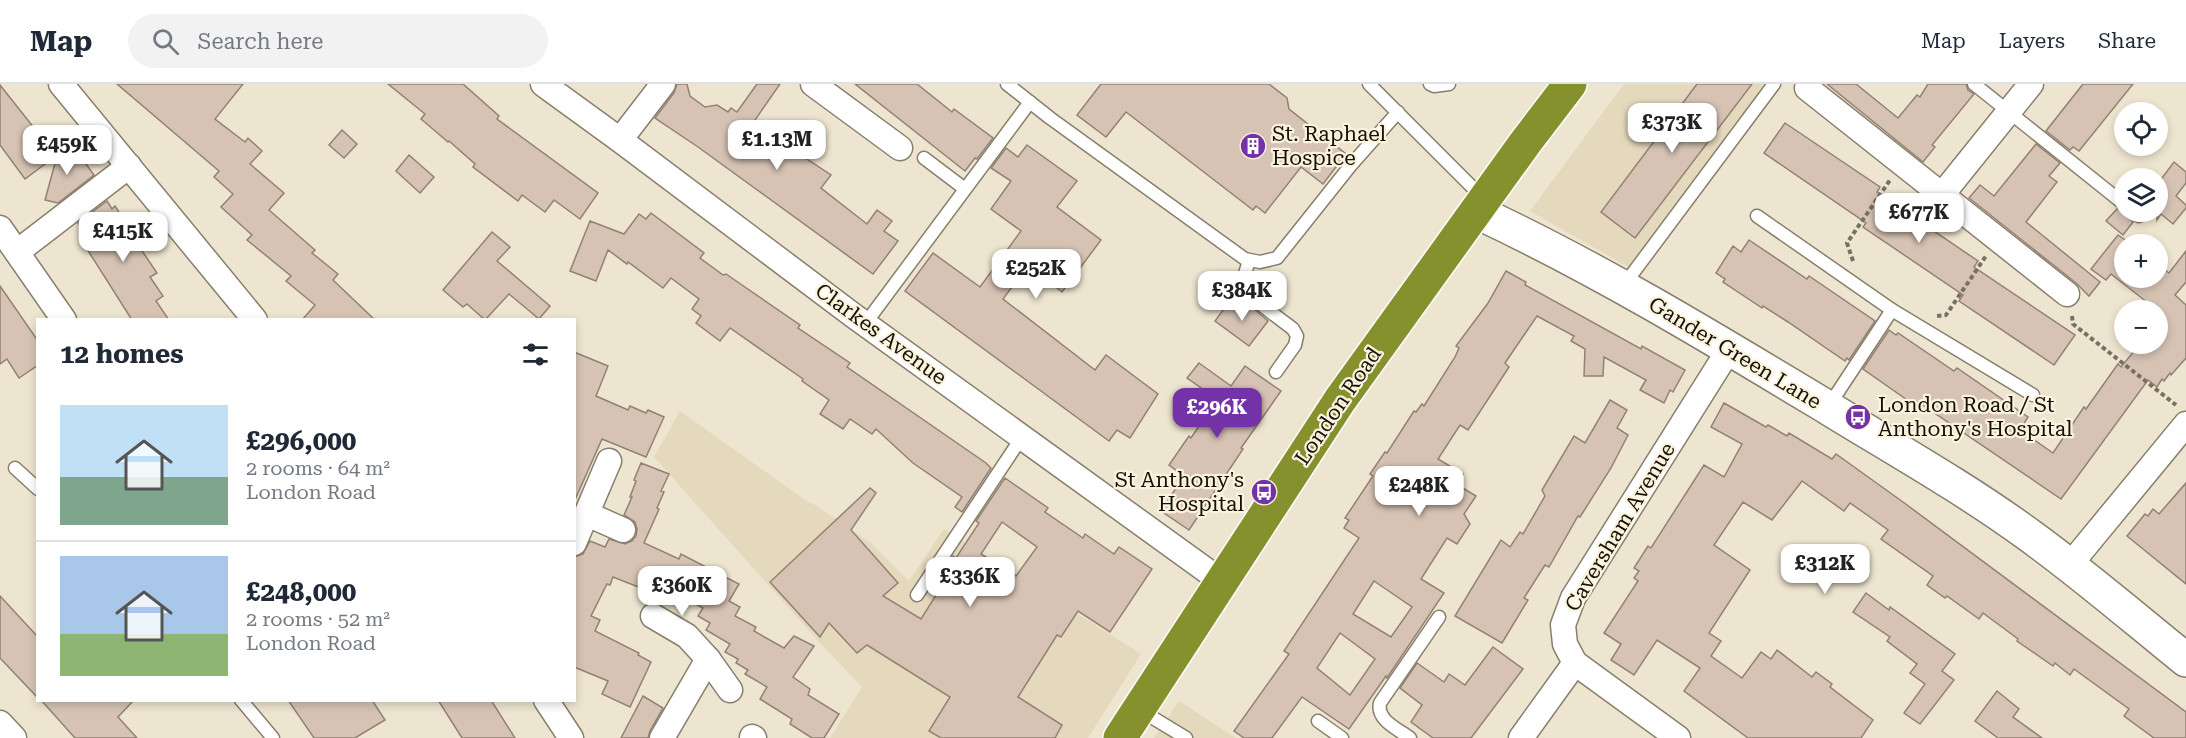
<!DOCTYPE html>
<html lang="en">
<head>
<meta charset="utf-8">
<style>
  body { margin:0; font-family:"Roboto Serif",serif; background:#f2f2f3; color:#1f2937; height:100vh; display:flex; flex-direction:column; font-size:22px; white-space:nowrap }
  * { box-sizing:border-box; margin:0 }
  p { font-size:20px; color:#747a83 }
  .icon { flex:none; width:33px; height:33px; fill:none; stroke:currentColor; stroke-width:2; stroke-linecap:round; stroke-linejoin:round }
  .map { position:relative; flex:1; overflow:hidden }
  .drawer { position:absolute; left:36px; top:234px; width:540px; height:384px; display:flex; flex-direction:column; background:#fff; border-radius:0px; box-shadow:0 3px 9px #0003 }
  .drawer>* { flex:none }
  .fabs { position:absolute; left:2114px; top:18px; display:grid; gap:12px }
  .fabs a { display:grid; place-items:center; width:54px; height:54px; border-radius:50%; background:#fff; box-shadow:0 3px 9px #0003; font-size:30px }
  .price { position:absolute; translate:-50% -51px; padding:0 14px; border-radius:12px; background:#fff; color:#222; font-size:20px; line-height:39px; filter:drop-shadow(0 2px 3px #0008) }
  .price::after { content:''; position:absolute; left:50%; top:36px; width:18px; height:14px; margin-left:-9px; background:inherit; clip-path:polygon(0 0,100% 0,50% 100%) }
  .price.current { background:#7332a7; color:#fff }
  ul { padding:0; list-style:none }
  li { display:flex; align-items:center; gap:18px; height:150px; padding:0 24px }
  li+li { border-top:2px solid #e0e1e3 }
  li span { display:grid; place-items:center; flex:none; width:168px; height:120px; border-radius:0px; color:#555 }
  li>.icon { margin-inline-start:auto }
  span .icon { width:72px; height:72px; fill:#fffc; stroke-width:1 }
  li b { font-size:26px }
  h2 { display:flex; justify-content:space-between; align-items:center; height:72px; padding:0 24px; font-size:26px }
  header { display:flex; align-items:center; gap:36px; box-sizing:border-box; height:84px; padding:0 30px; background:#fff; border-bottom:2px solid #e0e1e3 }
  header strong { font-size:28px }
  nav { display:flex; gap:33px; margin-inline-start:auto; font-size:21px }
  .search { width:420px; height:54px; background:#f2f2f3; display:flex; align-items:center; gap:15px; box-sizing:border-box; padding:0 21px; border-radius:33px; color:#747a83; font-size:22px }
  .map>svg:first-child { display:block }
</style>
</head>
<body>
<header>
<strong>Map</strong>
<div class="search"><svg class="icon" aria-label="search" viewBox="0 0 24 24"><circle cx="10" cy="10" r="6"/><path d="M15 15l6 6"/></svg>Search here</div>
<nav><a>Map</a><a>Layers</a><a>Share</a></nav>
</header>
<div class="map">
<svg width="2186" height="654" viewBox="0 0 2186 654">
  <rect width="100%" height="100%" fill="#eee5d0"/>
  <!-- built -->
  <g fill="#e5d9bd">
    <path d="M1624,0h154l-141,188 -107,-61z"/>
    <path d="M680,327l131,93 1,-1 59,40 38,38 35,-52 197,125 -53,84h-258l32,-51 -43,-45 -165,-185z"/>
    <path d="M1179,617l57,37h-82z"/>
  </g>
  <!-- building -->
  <g fill="#d6c3b4" stroke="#938173" stroke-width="1.5" fill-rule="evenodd">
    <path d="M117,0h126l-28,35 30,23 3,-4 14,13 -12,13 34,29 -15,17 46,40 -3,3 26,21 -5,6 42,40h-73l13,-15 -29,-24 5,-5 -44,-36 5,-5 -31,-28 12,-13 -19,-17 5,-6z"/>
    <path d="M388,0h75l36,32 -2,3 101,74 -18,26 -26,-19 -9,12 -23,-17 -4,6 -45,-34 2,-3 -26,-23 -1,1 -27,-23 4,-5z"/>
    <path d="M677,0h10l3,12 15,11 12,-2 11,7 3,-4 6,4 20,-28h23l-25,36 45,30 -2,3 33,22 -10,13 46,36 10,-14 15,11 -8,10 14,10 -25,33 -175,-127 -43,-29 19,-25z"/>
    <path d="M855,0h62l35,28 2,-3 39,29 -16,21 -2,-1 -10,13z"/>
    <path d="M1101,0h168l18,14 2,11 57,45 -23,30 -22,-17 -36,46 -9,-7 -3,4 -127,-98 -20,25 -29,-22z"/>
    <path d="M1697,0h55l-117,154 -34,-26z"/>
    <path d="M1827,0h29l42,34 19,-23 3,2 8,-13h38l2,6 6,4 -42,51 3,2 -12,15z"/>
    <path d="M2083,0h50l-54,67 -6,-4 -3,3 -24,-19z"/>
    <path d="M0,1l42,53 6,-4 13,18 -36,27 -25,-34z"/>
    <path d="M1785,39l95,64 -3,5 101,69 -4,6 101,68 -21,30 -95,-64 4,-6 -100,-68 3,-4 -102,-70z"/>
    <path d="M342,46l15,14 -13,14 -15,-13z"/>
    <path d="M2036,60l24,19 -11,13 8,6 -31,40 74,60 -11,14 -13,-13 -107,-85 11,-13 14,11z"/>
    <path d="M1027,61l50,36 -20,26 44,33 -39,52 -31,-25 -5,6 -2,-2 -21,28 92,71 11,-15 52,39 -28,44 -13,-8 -8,11 -204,-150 28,-38 47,34 41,-56 -30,-22 20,-28 -20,-13 15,-20 12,9z"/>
    <path d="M69,63l9,12 3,-2 13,18 -36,28 -13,-3 12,-44z"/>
    <path d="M409,71l25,22 -14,16 -24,-22z"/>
    <path d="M2174,78l12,10v11l-10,13 10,9v3l-13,16 -12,-10 -4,6v-39l2,1z"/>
    <path d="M107,117l5,8 3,-3 11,17 -2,1 33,49 -7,4 13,19 -7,5 13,19h-37l-45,-71 6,-4 -15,-22z"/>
    <path d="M2117,125l8,3 1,4 7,6 -10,13 -17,-14z"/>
    <path d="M651,129l53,40 -4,5 23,17 3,-1 74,51 -2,3 52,35 -3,4 139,96 5,5 -29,44 -7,-5 7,-10 -49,-34 -37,-34 -4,5 -22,-15 -7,10 -23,-15 9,-14 -27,-19 1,-2 -73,-51 -10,13 -24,-18 5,-7 -9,-7 7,-10 -28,-21 -8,10 -35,-26 -1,2 -19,-14 -12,31 -26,-10 20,-50 34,13 15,-20 7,5z"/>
    <path d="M492,148l18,15 -13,14 53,45 -11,13 -30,-25 -24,26 -18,-16 -4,3 -20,-17z"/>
    <path d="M2118,151l13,9h-7v34h33v-14l12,9 17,-22v31l-11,13 11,10v53l-15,17 -1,-2 -6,8 -2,-2 -5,8 -9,-7 -87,119 -140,-95 -6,-3 -2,3 -50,-35 26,-39 7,5 2,-2 56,38 3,-3 71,49 -8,13 33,23 31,-46 2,2 32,-45 3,3 19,-23h17v-34l-46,-36 -5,6 -15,-11z"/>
    <path d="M1749,156l58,39 2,-3 66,45 -26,39 -2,-2 -2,3 -57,-39 -25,-16 -1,2 -39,-26 2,-3 -9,-6 17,-27 8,6z"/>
    <path d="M1506,187l20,11 -1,3 116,64 1,-3 43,24 -12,22 -3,-2 -6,13 -24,-13 6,-10 -42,-23 -1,19h-19l1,-27 -14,-8 3,-5 -37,-20 -32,47 4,4 -41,63 -8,-5 -22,34 25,15 -2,13 15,9 -12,18 6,10 -13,20 -10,-6 -26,41 23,14 -57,85 -1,-2 -37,53 -47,-32 -30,41h-28l-10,-7 55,-77 -5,-3 75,-113 -15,-10 5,-8 -4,-2 28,-42 -3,-2 15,-22 2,1 27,-42 2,1 6,-8 2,2 31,-49 4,-9 -3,-2 32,-43zM1374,497l38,26 -21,30 -38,-23zM1340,549l35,26 -25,36 -33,-27z"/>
    <path d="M0,202l38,55v24l-19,13 -12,-19 -7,5z"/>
    <path d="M1229,218l11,8 6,-8 22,19 -19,25 -34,-25z"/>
    <path d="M574,268l34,14 -12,30 32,14 2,-4 16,7 2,-3 16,7 -18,40 -44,-18 -28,63z"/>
    <path d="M1199,279l32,23 14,-20 36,25 -40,57 2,1 -54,81 -28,-19 23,-35 -15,-11 20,-29 2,2 26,-39 -30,-21z"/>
    <path d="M1610,316l17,10 -10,18 11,7 -17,33 -31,49 -2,-1 -29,51 -4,-2 -21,33 4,2 -26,43 -47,-27 46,-76 9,7 10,-15 3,2 22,-38 -3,-6 32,-54 11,7z"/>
    <path d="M1724,319l42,24 2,-2 19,11 2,-3 43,26 4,-5 67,48 283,210v26h-32l-30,-22 5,-7 -55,-40 -4,6 -15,-12 -2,3 -36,-25 1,-2 -35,-26 -4,6 -32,-23 -2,2 -18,-13 6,-9 -52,-37 7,-9 -18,-13 -20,-14 -6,8 -42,-30 -30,39 -29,-18 -29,43 36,25 -41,63 12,8 -10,15 31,22 19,-26 10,7 6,-9 35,27 4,-5 16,12 -2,3 43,33 -12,18h-113l-64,-47 16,-23 -43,-28 -23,35 -23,-15 10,-16 -17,-11 34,-52 -4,-3 5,-7 -5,-3 14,-22 3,2 53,-83 20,12 18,-33 -31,-17z"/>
    <path d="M641,379l28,11 -8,17 3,1 -7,16 2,1 -15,34 35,16 2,-5 58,30 -10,17 11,6 -5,9 21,11 -2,4 30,17 10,-12 20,10 -21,31 17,12 -2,6 31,19 -15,24h-12l-22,-14 2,-5 -32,-20 7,-12 -22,-13 3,-4 -12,-7 2,-4 -13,-7 5,-8 -24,-14 4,-7 -12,-7 5,-8 -53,-28 -4,10 -33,-13 -3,8 -3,-1 -16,32 9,4 -5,11 44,22 -1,2 13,7 -21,45 -28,-13 6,-13 -34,-14v-110l9,-3 7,-13 15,6 4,-8 16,5 7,-3 4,-5 1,-7 -2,-7 -11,-7 8,-18h-2l6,-16 -2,-1z"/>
    <path d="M1005,394l43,30 -3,4 38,26 2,-4 29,20 5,-7 33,22 -42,63 -32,-21 -17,26 -4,-2 -39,62 44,28 -7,13h-114l-12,-7 21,-34 -83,-52 -10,8 -28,-30 -9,14 -50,-55 100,-94 6,5 -25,37 47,53 -15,13 38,23 19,-30 -7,-4 20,-29 3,2 23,-35 -3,-2zM1002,438l35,25 -21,29 -35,-22z"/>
    <path d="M2186,399v101l-59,-48 18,-22 3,2 5,-7 6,5z"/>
    <path d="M1866,509l23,17 1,-3 65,47 -13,17 12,9 -34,44 -16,-11 21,-29 -15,-11 7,-9 -30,-23 3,-4 -37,-25z"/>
    <path d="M0,512l38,41v61l-38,-40z"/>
    <path d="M1493,563l30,22 -52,69h-38l-22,-16 11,-17 -22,-17 17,-25 27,19 5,-8 16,11z"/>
    <path d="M1997,607l22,18 -6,8 29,21h-44l-23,-17z"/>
    <path d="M643,612l20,12 -13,23 -2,7h-27z"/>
    <path d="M41,616h93l-16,17 19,21h-62z"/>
    <path d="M288,616h84l13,20 -30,18h-41z"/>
    <path d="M438,616h53l24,38h-53z"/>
  </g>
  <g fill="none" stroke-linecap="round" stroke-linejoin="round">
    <!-- lane casing -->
    <g stroke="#877f6c" stroke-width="15">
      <g id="lane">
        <path d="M1007,0l43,34 195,141 15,3 17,-4 74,-93 47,-53"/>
        <path d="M1369,0l115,115"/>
        <path d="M1430,0l4,2 15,-2"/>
        <path d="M1974,0l150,120"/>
        <path d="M924,74l41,31"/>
        <path d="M2133,128l6,4"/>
        <path d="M1757,132l135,94"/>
        <path d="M1249,177c-2,7 -6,15 -5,23 3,13 38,36 49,45l4,7 -2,9 -19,27"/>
        <path d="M1624,201l150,-201"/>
        <path d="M865,240l165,-222"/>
        <path d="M1828,323l64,-97 141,85"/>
        <path d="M15,384l23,21"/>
        <path d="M917,511l105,-158"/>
        <path d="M241,616l32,38"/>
        <path d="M1140,626l46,28"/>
        <path d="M1318,637l24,17"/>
        <path d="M1410,654c-12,-9 -34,-18 -30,-35l59,-86"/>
      </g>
    </g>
    <!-- street casing -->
    <g stroke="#877f6c" stroke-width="27">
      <g id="street">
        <path d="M61,0l194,236"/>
        <path d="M543,0l77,56 234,176 367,265"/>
        <path d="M813,0l87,64"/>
        <path d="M1807,4l260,206"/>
        <path d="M620,56l43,-56"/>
        <path d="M1941,112l90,-112"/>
        <path d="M0,144l64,92"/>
        <path d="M17,168l112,-86"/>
        <path d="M587,430l36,16"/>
        <path d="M574,459l35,-82"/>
        <path d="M2069,482l117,-142"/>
        <path d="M653,532l34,20 21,23 22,31"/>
        <path d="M546,616l25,38"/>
        <path d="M0,639l14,15"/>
        <path d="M752,653l2,1"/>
        <path d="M662,654l46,-79"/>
        <path d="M1521,654l54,-75"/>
        <path d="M1678,654l-103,-75 -10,-19 -2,-19 10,-27 157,-250"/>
      </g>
    </g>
    <!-- secondary casing -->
    <g stroke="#877f6c" stroke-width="36">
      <path id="secondary" d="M1477,128c122,57 237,127 353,197 67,41 136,80 199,126 54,39 105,83 157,125"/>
    </g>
    <!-- highway casing -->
    <g stroke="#fff" stroke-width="36">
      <path id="highway" d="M1120,654l220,-338 185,-257 45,-59"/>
    </g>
    <!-- path -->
    <g stroke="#767163" stroke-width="4" stroke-dasharray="4.5 3" stroke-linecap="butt">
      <path d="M1853,177l-6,-18 43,-63"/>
      <path d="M1937,232l9,-1 40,-59"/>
      <path d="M2072,232l1,8 103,81"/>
    </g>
    <!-- lane -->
    <use href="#lane" stroke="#fff" stroke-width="12"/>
    <!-- street -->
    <use href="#street" stroke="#fff" stroke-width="24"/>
    <!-- secondary -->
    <use href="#secondary" stroke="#fff" stroke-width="33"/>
    <!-- highway -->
    <use href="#highway" stroke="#85912d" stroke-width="33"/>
  </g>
  <!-- icons -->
  <defs>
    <g id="building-disc" transform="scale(1.35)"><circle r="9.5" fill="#7332a7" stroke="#fcf3dd"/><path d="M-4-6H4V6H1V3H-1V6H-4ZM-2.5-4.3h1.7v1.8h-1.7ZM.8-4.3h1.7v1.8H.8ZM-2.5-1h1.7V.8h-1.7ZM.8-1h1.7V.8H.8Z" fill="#fff"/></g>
    <g id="bus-disc" transform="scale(1.35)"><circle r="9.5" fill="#7332a7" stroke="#fcf3dd"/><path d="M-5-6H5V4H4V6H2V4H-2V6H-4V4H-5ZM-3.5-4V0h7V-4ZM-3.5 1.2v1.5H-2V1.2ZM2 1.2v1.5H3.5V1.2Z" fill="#fff"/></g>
  </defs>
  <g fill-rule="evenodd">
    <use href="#building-disc" x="1253" y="62"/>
    <use href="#bus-disc" x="1858" y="333"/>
    <use href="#bus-disc" x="1264" y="408"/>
  </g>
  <g text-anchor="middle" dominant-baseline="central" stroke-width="4.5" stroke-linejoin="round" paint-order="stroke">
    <!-- poi labels -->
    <g font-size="21" fill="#14110a" stroke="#fcf3dd" text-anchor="start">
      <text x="1272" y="50">St. Raphael<tspan x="1272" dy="24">Hospice</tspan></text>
      <text x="1878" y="321">London Road / St<tspan x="1878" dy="24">Anthony's Hospital</tspan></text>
      <text x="1244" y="396" text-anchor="end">St Anthony's<tspan x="1244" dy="24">Hospital</tspan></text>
    </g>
    <!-- street labels -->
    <g font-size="21" fill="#14110a" stroke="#fcf3dd">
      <text transform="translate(881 250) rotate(36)">Clarkes Avenue</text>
      <text transform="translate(1735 269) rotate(31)">Gander Green Lane</text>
      <text transform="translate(1338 322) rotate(-56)">London Road</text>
      <text transform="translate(1620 443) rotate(-59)">Caversham Avenue</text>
    </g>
  </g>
</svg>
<div class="fabs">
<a><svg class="icon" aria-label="locate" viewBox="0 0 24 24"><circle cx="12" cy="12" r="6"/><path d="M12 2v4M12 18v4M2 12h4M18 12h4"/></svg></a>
<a><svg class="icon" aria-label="layers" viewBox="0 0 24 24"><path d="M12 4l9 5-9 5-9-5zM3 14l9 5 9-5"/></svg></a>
<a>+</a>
<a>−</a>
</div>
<b class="price" style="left:1672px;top:70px">£373K</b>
<b class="price" style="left:777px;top:87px">£1.13M</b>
<b class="price" style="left:67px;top:92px">£459K</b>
<b class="price" style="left:1919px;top:160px">£677K</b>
<b class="price" style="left:123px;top:179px">£415K</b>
<b class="price" style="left:1036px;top:216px">£252K</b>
<b class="price" style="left:1242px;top:238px">£384K</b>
<b class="price current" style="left:1217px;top:355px">£296K</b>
<b class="price" style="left:1419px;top:433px">£248K</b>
<b class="price" style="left:1825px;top:511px">£312K</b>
<b class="price" style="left:970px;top:524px">£336K</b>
<b class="price" style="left:682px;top:533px">£360K</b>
<section class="drawer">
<h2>12 homes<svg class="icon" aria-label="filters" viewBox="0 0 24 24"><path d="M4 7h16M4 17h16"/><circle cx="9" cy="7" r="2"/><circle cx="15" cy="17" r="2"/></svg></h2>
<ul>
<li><span style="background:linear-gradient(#bfe0f5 60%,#7fa58c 0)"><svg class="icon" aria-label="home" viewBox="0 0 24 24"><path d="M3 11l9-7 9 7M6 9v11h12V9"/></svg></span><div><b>£296,000</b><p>2 rooms · 64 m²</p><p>London Road</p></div></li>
<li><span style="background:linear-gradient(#a9c7e8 65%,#8fb573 0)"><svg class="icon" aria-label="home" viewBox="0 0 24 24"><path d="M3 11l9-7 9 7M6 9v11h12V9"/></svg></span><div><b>£248,000</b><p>2 rooms · 52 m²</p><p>London Road</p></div></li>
</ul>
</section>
</div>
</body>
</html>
